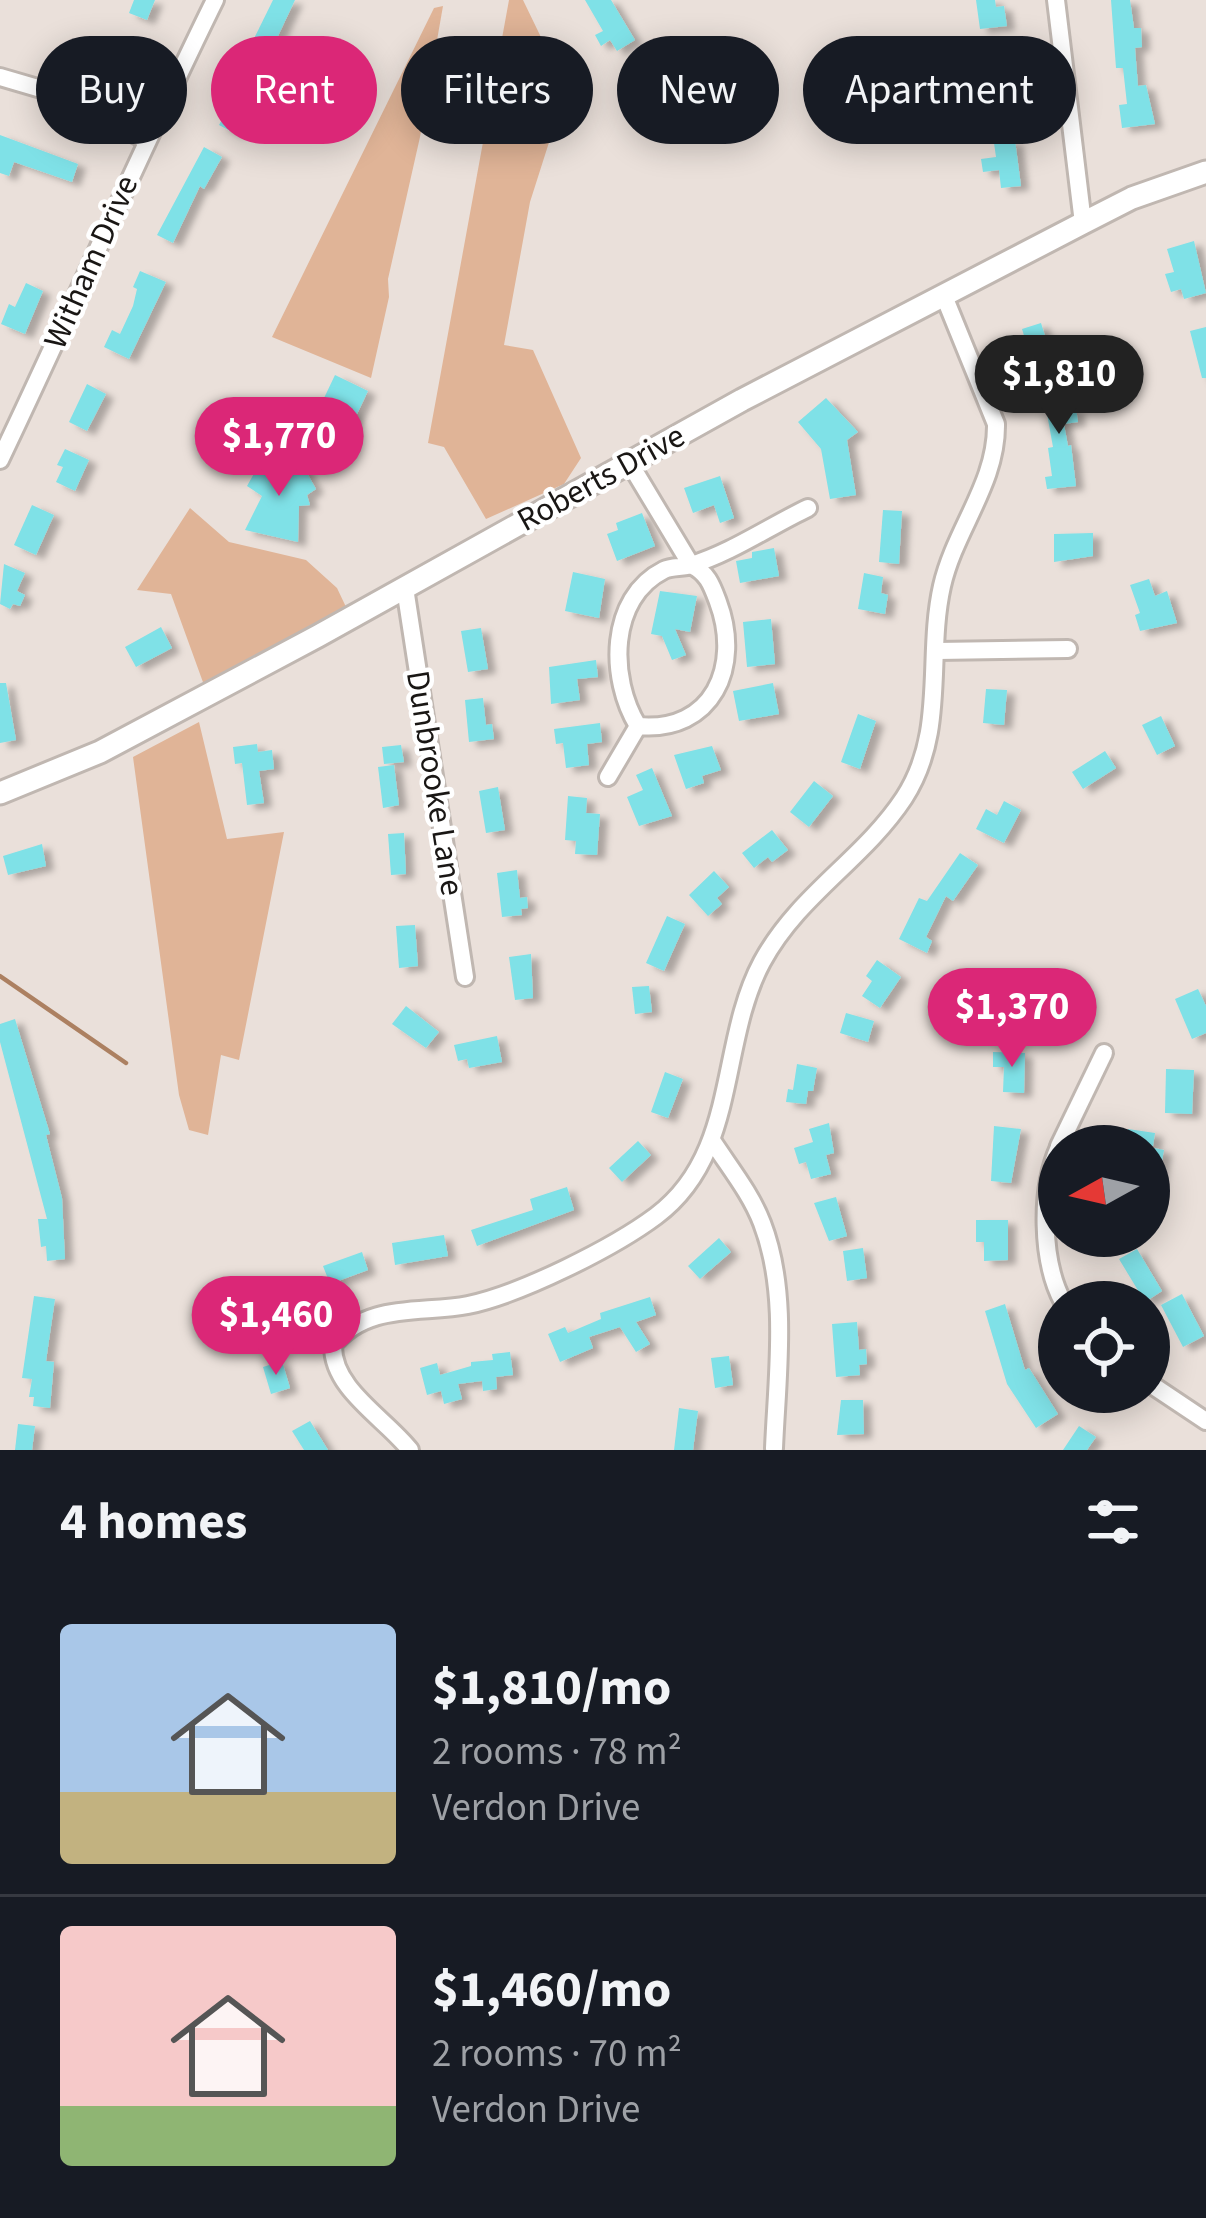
<!DOCTYPE html>
<html lang="en">
<head>
<meta charset="utf-8">
<style>
  body { margin:0; font-family:"Source Sans 3",sans-serif; background:#20242c; color:#f1f3f6; height:100vh; display:flex; flex-direction:column; font-size:45px; white-space:nowrap }
  * { box-sizing:border-box; margin:0 }
  p { font-size:39px; color:#9ea1a6 }
  .icon { flex:none; width:66px; height:66px; fill:none; stroke:currentColor; stroke-width:2; stroke-linecap:round; stroke-linejoin:round }
  .map { position:relative; height:1450px; overflow:hidden }
  .details { display:flex; flex-direction:column; background:#171b24; flex:1 }
  .details>* { flex:none }
  .top-card { position:absolute; left:36px; top:36px; width:1134px; height:108px; display:flex; gap:24px }
  .needle { width:78px; rotate:262deg }
  .buttons { position:absolute; left:1038px; top:1125px; display:grid; gap:24px }
  .buttons a { display:grid; place-items:center; width:132px; height:132px; border-radius:50%; background:#171b24; box-shadow:0 6px 30px #0003; font-size:60px }
  .price { position:absolute; translate:-50% -102px; padding:0 27px; border-radius:42px; background:#db2777; color:#fff; font-size:39px; line-height:78px; filter:drop-shadow(0 3px 6px #0008) }
  .price::after { content:''; position:absolute; left:50%; top:72px; width:36px; height:27px; margin-left:-18px; background:inherit; clip-path:polygon(0 0,100% 0,50% 100%) }
  .price.active { background:#222; color:#fff }
  ul { padding:0; list-style:none }
  li { display:flex; align-items:center; gap:36px; height:300px; padding:0 60px }
  li+li { border-top:3px solid #363941 }
  li span { display:grid; place-items:center; flex:none; width:336px; height:240px; border-radius:12px; color:#555 }
  li>.icon { margin-inline-start:auto }
  span .icon { width:144px; height:144px; fill:#fffc; stroke-width:1 }
  li b { font-size:51px }
  h2 { display:flex; justify-content:space-between; align-items:center; height:144px; padding:0 60px; font-size:51px }
  .tag { padding:0 42px; border-radius:54px; background:#171b24; box-shadow:0 6px 30px #0003; font-size:42px; line-height:108px }
  .tag.active { background:#db2777; color:#fff }
  .map>svg:first-child { display:block }
</style>
</head>
<body>
<div class="map">
<svg width="1206" height="1450" viewBox="0 0 1206 1450">
  <defs>
    <filter id="shadow"><feDropShadow dx="8" dy="4.5" stdDeviation="3" flood-color="#0004"/></filter>
  </defs>
  <rect width="100%" height="100%" fill="#eae0da"/>
  <!-- green -->
  <g fill="#e0b497">
    <path d="M509,0h14l43,89 -36,113 -26,143 29,5 48,108 -17,26 -78,35 -42,-72 -16,-4z"/>
    <path d="M443,6l-23,131 -32,142 1,18 -18,81 -99,-41 162,-329z"/>
    <path d="M190,508l39,34 77,18 31,28 9,19 -142,78 -33,-91 -34,-4z"/>
    <path d="M199,722l28,117 57,-7 -45,228 -18,-5 -13,80 -19,-5 -10,-35 -46,-338z"/>
  </g>
  <g fill="none" stroke-linecap="round" stroke-linejoin="round">
    <!-- stream -->
    <path stroke="#ac8061" stroke-width="4.5" d="M0,976l126,87"/>
  </g>
  <!-- building -->
  <g fill="#7fe1e7" filter="url(#shadow)">
    <path d="M134,0h21l-8,20 -18,-7z"/>
    <path d="M273,0h22l-35,74 -19,-9z"/>
    <path d="M585,0h26l24,40 -18,11 -7,-11 -9,6 -6,-11 8,-4z"/>
    <path d="M976,0h19l1,7 8,-1 3,20 -27,3z"/>
    <path d="M1111,0h19l4,28h7l1,19 -7,1 3,38 8,-1 9,39 -33,4 -3,-23 8,-1 -4,-36h-7z"/>
    <path d="M130,48l15,6 -16,36 -24,-11 8,-18 9,4z"/>
    <path d="M1012,73l3,24 -12,2 2,15 -20,3 -5,-40z"/>
    <path d="M230,92l23,12 -17,30 -17,-9 8,-15 -6,-3z"/>
    <path d="M0,135l78,29 -6,18 -58,-20 -5,14 -9,-3z"/>
    <path d="M1015,140l6,46 -20,2 -2,-18 -16,2 -2,-13 15,-2 -2,-14z"/>
    <path d="M204,147l18,10 -18,32 -4,-3 -27,57 -16,-8z"/>
    <path d="M1194,241l12,52 -22,6 -3,-10 -10,3 -6,-18 9,-2 -7,-23z"/>
    <path d="M140,271l26,11 -37,77 -25,-12 8,-17 8,4 13,-28 4,-17 -4,-2z"/>
    <path d="M26,283l17,8 -18,43 -24,-10 8,-20 6,3z"/>
    <path d="M1041,323l11,35 -19,7 -11,-36z"/>
    <path d="M1206,327v51h-4l-12,-47z"/>
    <path d="M335,375l33,16 -21,44 -33,-16z"/>
    <path d="M1063,382l5,28 8,-2 2,14 -14,2 4,22 3,-1 5,41 -29,3 -2,-12 7,-1 -4,-28 5,-1 -11,-61z"/>
    <path d="M87,384l19,10 -19,37 -18,-9z"/>
    <path d="M826,398l32,34 -11,8 9,55 -26,4 -9,-50 -23,-27z"/>
    <path d="M65,449l24,11 -14,31 -19,-9 7,-15 -6,-2z"/>
    <path d="M265,454l18,11 5,-7 6,12 9,-4 13,23 -9,6 3,10 -11,1 -1,36 -53,-12 17,-34 -15,-10z"/>
    <path d="M720,476l14,42 -14,5 -6,-18 -21,8 -9,-25z"/>
    <path d="M32,505l22,10 -18,40 -22,-10z"/>
    <path d="M883,510l19,1 -3,53 -20,-2z"/>
    <path d="M642,513l13,33 -38,15 -10,-27 11,-4 -2,-7z"/>
    <path d="M1093,533v23l-39,6v-28z"/>
    <path d="M774,548l5,28 -39,7 -4,-22 16,-3v-6z"/>
    <path d="M4,564l21,9 -8,18 8,4 -5,11 -7,-2 -3,5 -10,-5z"/>
    <path d="M573,572l32,7 -6,39 -34,-7z"/>
    <path d="M864,573l19,4 -2,16 7,2 -3,19 -27,-5z"/>
    <path d="M1149,579l6,17 12,-5 10,32 -37,8 -5,-16 5,-2 -10,-28z"/>
    <path d="M660,591l37,5 -7,36 -15,-3 11,26 -14,5 -10,-24 -11,-2z"/>
    <path d="M771,619l4,45 -28,3 -4,-45z"/>
    <path d="M161,627l11,21 -36,19 -11,-20z"/>
    <path d="M481,628l7,41 -20,3 -7,-41z"/>
    <path d="M596,660l2,17 -21,2 3,21 -29,4 -2,-37z"/>
    <path d="M0,683h6l10,57 -16,3z"/>
    <path d="M773,683l6,31 -40,7 -6,-30z"/>
    <path d="M986,689l21,1 -3,35 -21,-2z"/>
    <path d="M483,698l3,27 6,-1 2,15 -25,3 -4,-42z"/>
    <path d="M858,714l18,7 -16,48 -19,-7z"/>
    <path d="M1161,716l14,30 -18,9 -15,-30z"/>
    <path d="M600,723l2,19 -15,2 2,21 -23,3 -3,-25 -7,1 -2,-15z"/>
    <path d="M257,744l1,8 14,-2 2,19 -15,2 5,32 -17,2 -5,-42 -7,1 -2,-17z"/>
    <path d="M401,745l3,17 -20,2 -2,-17z"/>
    <path d="M712,746l9,24 -19,6 2,7 -18,6 -12,-34z"/>
    <path d="M1105,751l11,17 -33,21 -11,-17z"/>
    <path d="M394,765l5,40 -16,3 -5,-41z"/>
    <path d="M652,768l20,48 -33,10 -12,-29 16,-7 -7,-15z"/>
    <path d="M814,781l19,15 -24,31 -19,-15z"/>
    <path d="M498,787l7,43 -19,3 -7,-42z"/>
    <path d="M568,796l19,2 -1,15 14,1 -3,41 -22,-1 1,-13 -11,-1z"/>
    <path d="M1004,801l17,9 -17,33 -28,-14 10,-20 11,6z"/>
    <path d="M772,830l16,20 -16,12 -4,-5 -14,11 -12,-15z"/>
    <path d="M404,833l2,41 -15,1 -3,-41z"/>
    <path d="M42,844l4,22 -38,9 -5,-19z"/>
    <path d="M960,853l18,12 -25,36 -7,-5 -20,41 6,4 -5,12 -28,-14 20,-41 8,3z"/>
    <path d="M517,870l3,28 7,-1 1,11 -7,1 1,6 -20,2 -5,-44z"/>
    <path d="M714,871l15,16 -12,11 5,6 -14,12 -19,-21z"/>
    <path d="M667,916l18,8 -21,47 -18,-8z"/>
    <path d="M415,925l3,41 -19,2 -3,-42z"/>
    <path d="M531,954l2,44 -18,2 -6,-43z"/>
    <path d="M877,960l24,17 -21,31 -18,-12 10,-15 -6,-5z"/>
    <path d="M1033,976l21,9 -10,21 9,5 -8,17 -30,-14z"/>
    <path d="M649,986l3,26 -17,2 -3,-27z"/>
    <path d="M1198,989l8,17v27l-14,6 -17,-40z"/>
    <path d="M406,1006l33,26 -13,16 -34,-24z"/>
    <path d="M846,1013l28,8 -6,21 -28,-9z"/>
    <path d="M15,1019l35,115 -4,1 16,63 3,61 -18,2 -1,-15 -5,1 -3,-28h9l-47,-177v-18z"/>
    <path d="M497,1036l5,26 -33,6 -2,-9 -9,2 -4,-16z"/>
    <path d="M993,1052l32,1 -1,40 -21,-1 1,-25h-11z"/>
    <path d="M797,1064l20,4 -4,23h-5l-2,13 -20,-2 2,-13 5,1z"/>
    <path d="M1166,1069l28,1 -2,44 -27,-1z"/>
    <path d="M665,1072l18,7 -15,39 -17,-6z"/>
    <path d="M829,1123l5,30 -8,2 5,19 -20,5 -5,-17 -7,2 -5,-16 19,-6 -4,-13z"/>
    <path d="M994,1126l27,3 -10,54 -20,-2z"/>
    <path d="M1128,1129l27,4 -2,13h-28z"/>
    <path d="M638,1141l13,14 -29,27 -13,-14z"/>
    <path d="M1149,1147l15,3 -9,49h-6z"/>
    <path d="M567,1187l7,23 -97,36 -6,-16 62,-20 -3,-11z"/>
    <path d="M836,1197l11,39 -18,5 -15,-38z"/>
    <path d="M976,1220h32v40l-24,1v-19h-8z"/>
    <path d="M444,1235l4,21 -53,9 -3,-22z"/>
    <path d="M719,1238l12,14 -31,27 -12,-13z"/>
    <path d="M863,1248l4,30 -20,3 -4,-30z"/>
    <path d="M1137,1249l25,42 -17,11 -26,-43z"/>
    <path d="M362,1252l6,18 -38,14 -7,-18z"/>
    <path d="M300,1282l13,10 -26,36 -13,-10z"/>
    <path d="M1182,1294l22,42 -21,11 -22,-42z"/>
    <path d="M34,1296l21,3 -9,62 8,1 -4,46 -17,-2 1,-9h-5l3,-18 -10,-1z"/>
    <path d="M650,1297l6,18 -20,7 14,22 -14,8 -16,-25 -31,10 4,11 -33,14 -12,-28 17,-7 3,6 33,-14 -1,-6z"/>
    <path d="M1005,1304l20,66 4,-2 29,46 -22,14 -29,-44 -22,-73z"/>
    <path d="M857,1322l2,28 7,-1 1,15 -8,1 1,10 -24,2 -4,-53z"/>
    <path d="M510,1352l3,23 -17,2 1,12 -14,2 -1,-10 -24,3 4,15 -18,5 -3,-13 -14,4 -7,-27 17,-5 3,12 31,-9v-4l22,-2 -1,-6z"/>
    <path d="M729,1356l4,29 -18,3 -4,-30z"/>
    <path d="M282,1361l8,27 -19,6 -8,-27z"/>
    <path d="M841,1400h22l1,34 -27,1z"/>
    <path d="M679,1408l19,3 -5,39h-19z"/>
    <path d="M310,1421l18,29h-24l-12,-19z"/>
    <path d="M18,1424l17,2 -3,24h-17z"/>
    <path d="M1079,1426l17,11 -9,13h-24z"/>
  </g>
  <g fill="none" stroke-linecap="round" stroke-linejoin="round">
    <!-- minor casing -->
    <g stroke="#c0b7b1" stroke-width="22">
      <g id="minor">
        <path d="M1056,0l27,223"/>
        <path d="M0,77l48,14 98,49"/>
        <path d="M0,460c73,-153 140,-308 215,-460"/>
        <path d="M629,462l62,103c17,8 21,21 27,37 24,64 -5,131 -80,124 -29,-47 -30,-128 26,-156 8,-4 19,-2 27,-5 40,-12 79,-39 117,-57"/>
        <path d="M405,588l60,389"/>
        <path d="M937,651l131,-2"/>
        <path d="M608,777l30,-51"/>
        <path d="M713,1142c17,26 38,52 49,81 27,70 15,152 12,225"/>
        <path d="M1059,1146l45,-93"/>
        <path d="M1059,1147c-19,42 -18,114 4,155"/>
        <path d="M1149,1383l57,38"/>
        <path d="M410,1450c-25,-32 -78,-61 -77,-105 34,-43 89,-31 135,-40 53,-11 145,-57 188,-89 83,-62 62,-172 106,-254 37,-68 101,-102 142,-164 43,-66 22,-141 38,-212 13,-57 55,-103 54,-162l-52,-128"/>
      </g>
    </g>
    <!-- tertiary casing -->
    <g stroke="#c0b7b1" stroke-width="27">
      <path id="tertiary" d="M0,793l100,-41 218,-116 424,-236 341,-177 49,-25 74,-26"/>
    </g>
    <!-- minor -->
    <use href="#minor" stroke="#fff" stroke-width="16"/>
    <!-- tertiary -->
    <use href="#tertiary" stroke="#fff" stroke-width="21"/>
  </g>
  <g text-anchor="middle" dominant-baseline="central" stroke-width="9" stroke-linejoin="round" paint-order="stroke">
    <!-- street labels -->
    <g font-size="33" fill="#191614" stroke="#fff">
      <text transform="translate(91 262) rotate(-66)">Witham Drive</text>
      <text transform="translate(601 478) rotate(-29)">Roberts Drive</text>
      <text transform="translate(435 783) rotate(81)">Dunbrooke Lane</text>
    </g>
  </g>
</svg>
<div class="buttons">
<a><svg class="needle" viewBox="-14 -14 28 28"><path d="M0-13l5 13h-10z" fill="#e53935"/><path d="M0 13l5-13h-10z" fill="#9ea1a6"/></svg></a>
<a><svg class="icon" aria-label="locate" viewBox="0 0 24 24"><circle cx="12" cy="12" r="6"/><path d="M12 2v4M12 18v4M2 12h4M18 12h4"/></svg></a>
</div>
<b class="price active" style="left:1059px;top:437px">$1,810</b>
<b class="price" style="left:279px;top:499px">$1,770</b>
<b class="price" style="left:1012px;top:1070px">$1,370</b>
<b class="price" style="left:276px;top:1378px">$1,460</b>
<div class="top-card">
<a class="tag">Buy</a>
<a class="tag active">Rent</a>
<a class="tag">Filters</a>
<a class="tag">New</a>
<a class="tag">Apartment</a>
</div>
</div>
<section class="details">
<h2>4 homes<svg class="icon" aria-label="filters" viewBox="0 0 24 24"><path d="M4 7h16M4 17h16"/><circle cx="9" cy="7" r="2"/><circle cx="15" cy="17" r="2"/></svg></h2>
<ul>
<li><span style="background:linear-gradient(#a9c7e8 70%,#c2b280 0)"><svg class="icon" aria-label="home" viewBox="0 0 24 24"><path d="M3 11l9-7 9 7M6 9v11h12V9"/></svg></span><div><b>$1,810/mo</b><p>2 rooms · 78 m²</p><p>Verdon Drive</p></div></li>
<li><span style="background:linear-gradient(#f6c9c9 75%,#8fb573 0)"><svg class="icon" aria-label="home" viewBox="0 0 24 24"><path d="M3 11l9-7 9 7M6 9v11h12V9"/></svg></span><div><b>$1,460/mo</b><p>2 rooms · 70 m²</p><p>Verdon Drive</p></div></li>
</ul>
</section>
</body>
</html>
